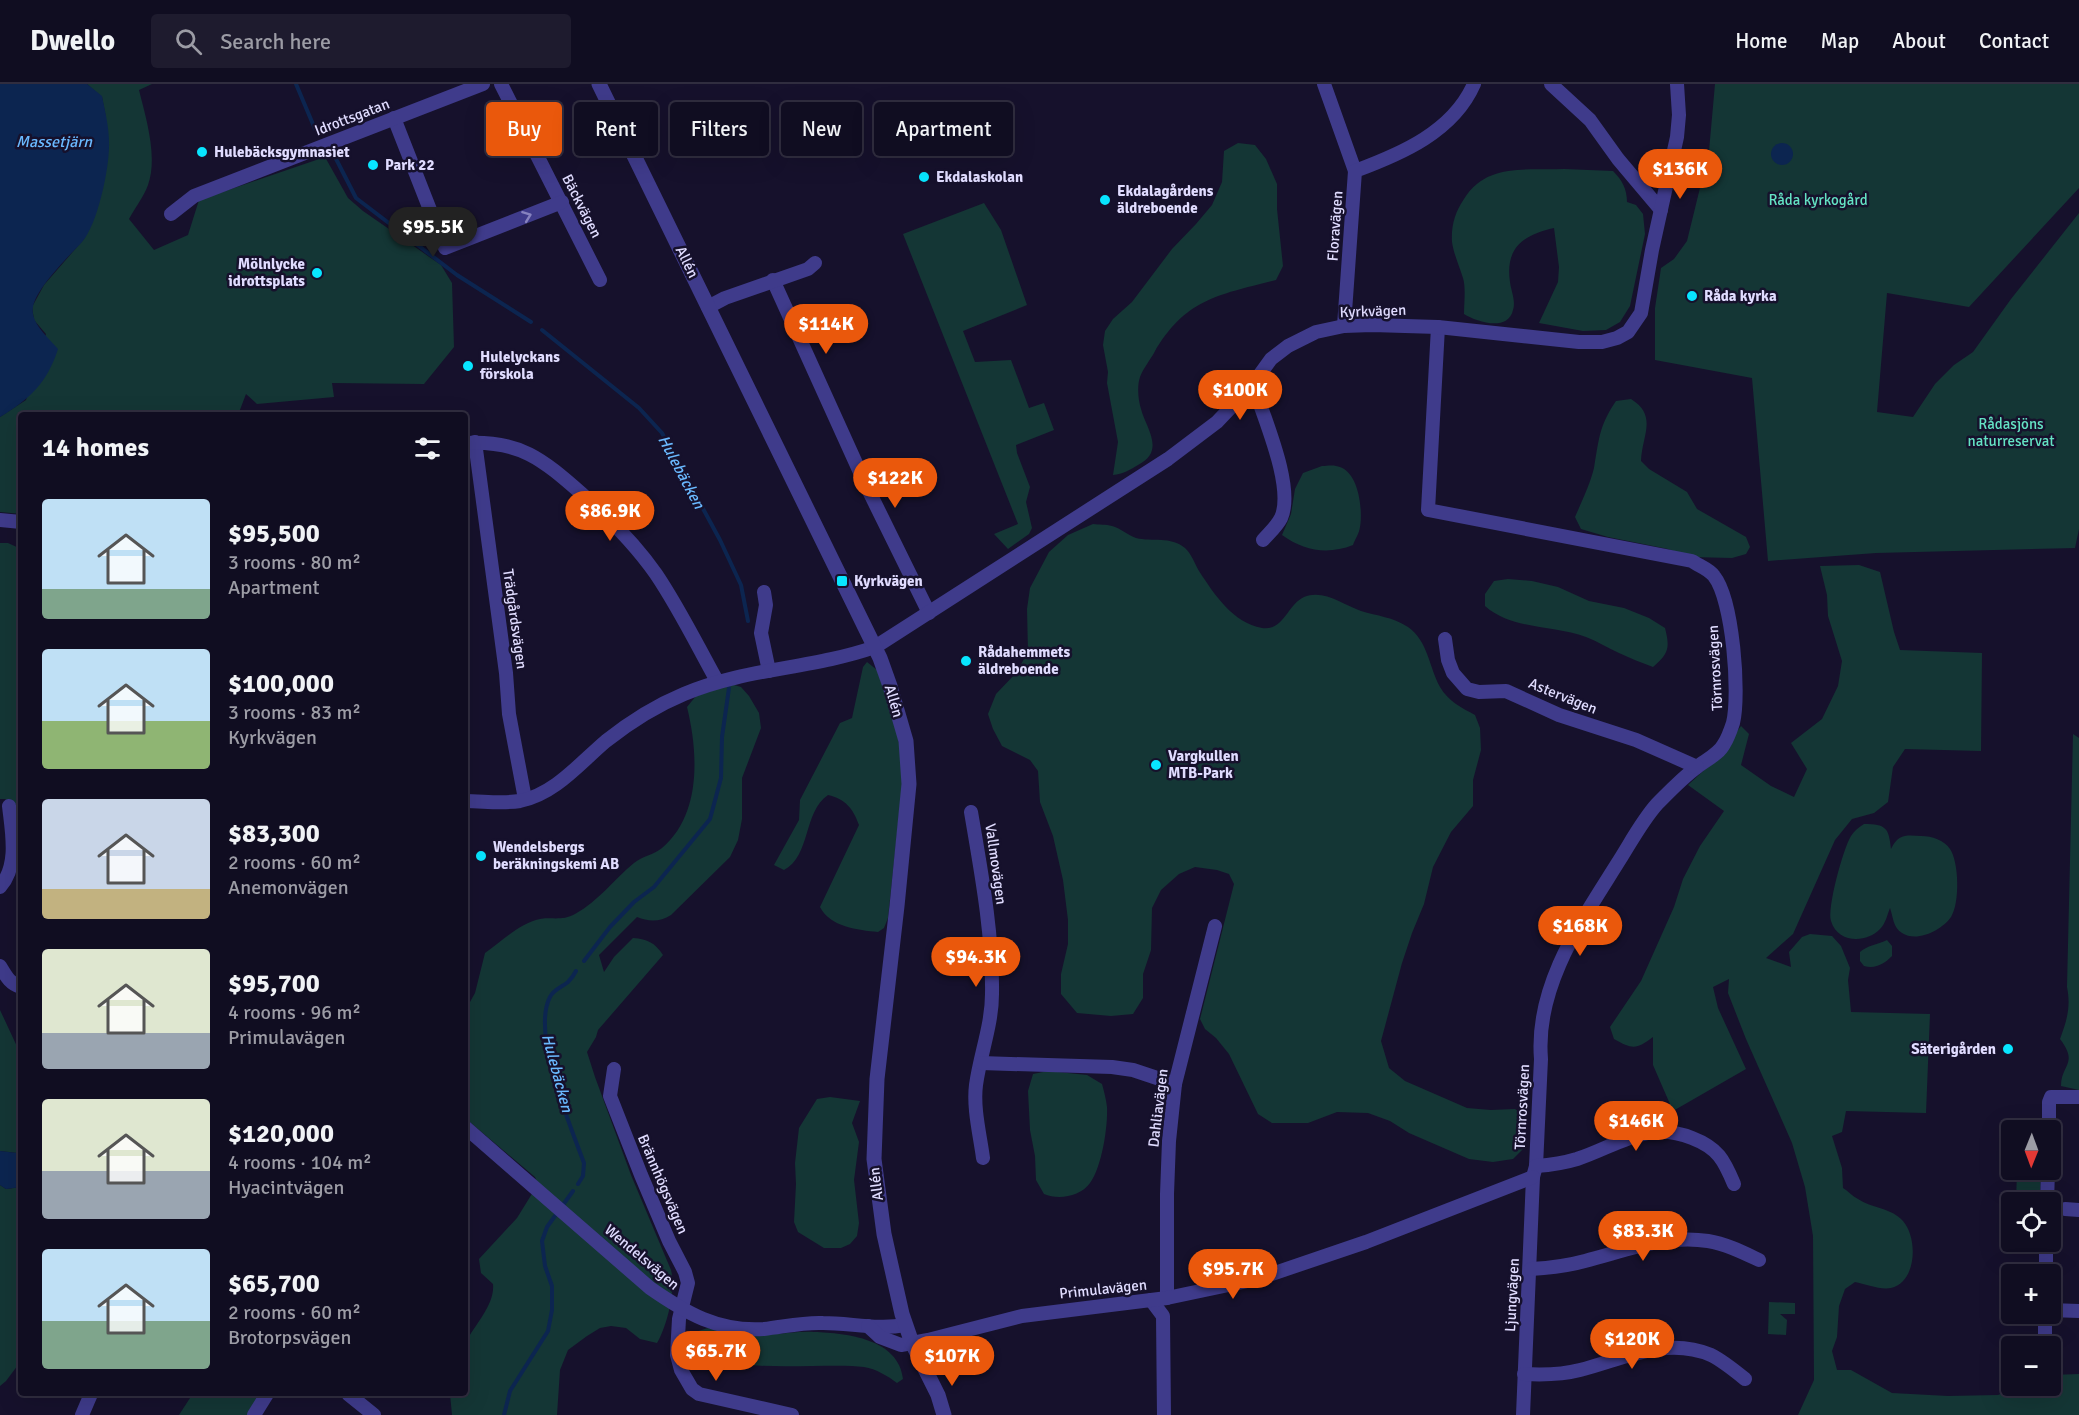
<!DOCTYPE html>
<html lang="en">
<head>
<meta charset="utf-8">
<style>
  body { margin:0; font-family:Signika,sans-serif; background:#1e1b2e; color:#f1f3f6; height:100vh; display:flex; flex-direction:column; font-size:22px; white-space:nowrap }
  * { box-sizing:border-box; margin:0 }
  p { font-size:20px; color:#9c9ca5 }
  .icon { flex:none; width:33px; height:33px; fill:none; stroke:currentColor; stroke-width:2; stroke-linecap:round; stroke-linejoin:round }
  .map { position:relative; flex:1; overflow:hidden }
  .drawer { position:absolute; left:18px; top:328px; width:450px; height:984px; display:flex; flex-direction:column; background:#100d21; border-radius:6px; box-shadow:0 6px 24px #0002,0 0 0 2px #302d3f }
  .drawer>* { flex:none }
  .top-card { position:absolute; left:486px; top:18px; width:570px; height:54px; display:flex; gap:12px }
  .needle { width:39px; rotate:181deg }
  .fabs { position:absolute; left:2001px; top:1036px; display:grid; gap:12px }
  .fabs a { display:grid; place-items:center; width:60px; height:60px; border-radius:6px; background:#100d21; box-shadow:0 6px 24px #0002,0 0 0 2px #302d3f; font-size:30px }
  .price { position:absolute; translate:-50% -51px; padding:0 14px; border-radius:21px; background:#ea580c; color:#fff; font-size:20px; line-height:39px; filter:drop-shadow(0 2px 3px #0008) }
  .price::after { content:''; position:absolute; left:50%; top:36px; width:18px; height:14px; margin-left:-9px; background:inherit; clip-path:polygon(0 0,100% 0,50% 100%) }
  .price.selected { background:#222; color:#fff }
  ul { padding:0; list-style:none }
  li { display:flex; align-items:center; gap:18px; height:150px; padding:0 24px }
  li span { display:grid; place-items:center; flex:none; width:168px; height:120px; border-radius:6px; color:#555 }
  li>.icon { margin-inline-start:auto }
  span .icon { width:72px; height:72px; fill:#fffc; stroke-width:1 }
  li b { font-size:26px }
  h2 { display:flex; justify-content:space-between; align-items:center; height:72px; padding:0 24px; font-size:26px }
  .chip { padding:0 21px; border-radius:6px; background:#100d21; box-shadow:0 6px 24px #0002,0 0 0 2px #302d3f; font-size:21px; line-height:54px }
  .chip.selected { background:#ea580c; color:#fff }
  header { display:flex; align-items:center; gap:36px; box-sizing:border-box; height:84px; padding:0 30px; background:#100d21; border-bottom:2px solid #302d3f }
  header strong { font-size:28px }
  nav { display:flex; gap:33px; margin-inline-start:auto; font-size:21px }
  .search { width:420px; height:54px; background:#1e1b2e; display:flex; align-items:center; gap:15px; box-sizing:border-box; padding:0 21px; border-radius:6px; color:#9c9ca5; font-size:22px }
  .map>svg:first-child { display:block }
</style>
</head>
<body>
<header>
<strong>Dwello</strong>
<div class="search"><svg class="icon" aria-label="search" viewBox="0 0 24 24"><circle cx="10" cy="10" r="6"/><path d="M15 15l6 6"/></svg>Search here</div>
<nav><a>Home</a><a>Map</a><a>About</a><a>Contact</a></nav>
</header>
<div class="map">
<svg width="2079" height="1331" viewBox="0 0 2079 1331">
  <rect width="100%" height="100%" fill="#16112c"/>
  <!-- green -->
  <g fill="#143635">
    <path d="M87,0h65l-13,6c7,28 19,67 9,95 -4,11 -13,23 -19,34l25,31 34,-15 11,-35 126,-43 23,41 15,13 78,54 11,18 2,64 -30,37 -92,-1 2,14 -77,7 -11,-10 -8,21 -217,1v98l-21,-2v-95l26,-17 20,-66 -12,-14 -2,-13 12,-22 40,-46 22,-121 -4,-21z"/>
    <path d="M1715,0h364v104l-110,119 -82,-14 -10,119 36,5 22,-33 19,-19 19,-13 38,-53 68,-86v316l-4,19 -199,5 -108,8 -16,-183 -97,-18v-52l6,-40 13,-9 13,-18 22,-90z"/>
    <path d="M1238,59l17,2 11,14 11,25v25l6,57 -7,14c-57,15 -90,18 -122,73 -4,7 -11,16 -14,24 -3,9 -2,22 1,32 5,19 25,42 -3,56 -8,5 -15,9 -25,10l5,-33 -11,-59 1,-11 -5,-27 2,-14 8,-12 19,-17 40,-53 24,-25 16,-19 10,-23 2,-31z"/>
    <path d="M1564,85l49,2c9,9 14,18 14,31l9,3 7,9 2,20 -15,72 -10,16 -14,8 -23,1 -44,-8 19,-41 1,-15 -5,-39c-31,7 -49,20 -44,54 1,9 6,19 3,28 -5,22 -36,12 -49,4 0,-11 2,-26 -1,-36 -4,-13 -9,-23 -11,-36 -1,-16 3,-30 12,-43 23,-37 63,-28 100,-30z"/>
    <path d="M984,119l17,27 26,75 -64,26 12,31 36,-2 18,48 15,-5 10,27 -38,15 1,8 13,34 -4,15 6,26 -3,6 -21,15 -14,-15 24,-10 -115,-290z"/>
    <path d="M1631,315c27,17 11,36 10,62l8,8 38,23 10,17 49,28 4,10 -4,7 -14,4 -41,-1 -23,-8 -60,-12 -27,-8 -6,-12c7,-16 15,-33 19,-49 5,-29 5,-42 22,-67z"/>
    <path d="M1322,382c4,0 10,-1 14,0 23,3 27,44 24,61 -1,7 -5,12 -7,18 -25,10 -49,6 -71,-10l9,-21 4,-25 8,-16z"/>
    <path d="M1093,440c6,1 13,0 19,2 8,2 16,9 24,12 16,4 35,-2 49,10 6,5 10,16 14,23 15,23 34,52 63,57 22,3 25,-23 42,-31 20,-8 39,8 57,14 16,5 32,6 47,16 20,14 21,40 32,60 8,14 22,21 35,28l5,13 1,22 -8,30v26l-22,26 -18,35 -9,37 -12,29 -10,30 -21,78 8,27 16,13 62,27 24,2 24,-1 9,7 3,9 -3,23 -11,11 -20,3 -24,-3 -60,-26 -19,-12 -22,-8 -31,-1 -29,11h-36l-14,-9 -29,-60 -13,-16 -11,-9 -5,-10 34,-135 -5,-10 -12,-4 -22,-3 -16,7 -18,16 -9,18 -1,42 -8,24v24l-10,16 -22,2 -34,-3 -16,-19v-20l7,-30v-24l-5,-40 -10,-44 -13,-34 -2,-31 -8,-11 -28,-14 -9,-17 -5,-15 8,-20 20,-21 12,-21 -1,-43 3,-21 19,-36 19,-17z"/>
    <path d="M0,459h8l13,6v258l-16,-8h-5z"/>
    <path d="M1859,481l21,7 14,60 6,18 82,3 -1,98 -76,-2 -12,18 -5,35 -14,11 -22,6 -17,21 -42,94 -27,24 25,9 -2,-15 13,-15 8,-3 22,2 9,10 9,22 -2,12 3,32 79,2 -4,99 -80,-2 -4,21 -10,4 10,32 1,20c5,3 9,8 15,11 13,9 34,9 45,22 15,17 14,61 -12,67 -11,2 -26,-4 -36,-6l-10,7 -6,17 -2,31 -5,14 5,19h14l41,23 56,3 50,-1 12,-5 2,-4h38l1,-11 28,-1v41h-281l16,-35 -1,-144 -8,-49 -13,-44 -46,-104 -18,-46 1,-14 -16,8 5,21 28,61 -73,42 -20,-46v-28c-16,12 -20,13 -39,2l-4,-12 31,-46 33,-74 9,-28 17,-33 24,-35 -36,-26 25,-23 28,-36 8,8 -8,31 30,21 23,11 13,-28 -16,-26 31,-24 16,-33 4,-25 -14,-45 -1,-21 -7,-29z"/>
    <path d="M1508,495l24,2 26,6 31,14 35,7 25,10 16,10c5,20 4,25 -12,39 -11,-4 -23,-9 -34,-14 -11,-5 -22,-12 -33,-16 -33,-12 -74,-7 -101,-31v-12l9,-13z"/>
    <path d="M867,578l10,8 18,51 7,38v27l-14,132 -4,10 -6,4c-20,-2 -48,-5 -58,-25l39,-82c-6,-17 -14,-26 -31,-30 -25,17 -17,61 -44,75l-10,-5 25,-45 1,-20 40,-77 12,-5 11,-51z"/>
    <path d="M731,600l10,3 8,9 10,17 2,15 -19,50v41l-4,21 -8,17 -59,58c-11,7 -22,7 -34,2l-38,38 5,17 10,-15 19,-19c15,1 22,5 30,17l-65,75 -2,7 -9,15 8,25 36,98 40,95c5,20 -4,56 -14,73l-17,-4 -14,-11 -15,-2 -11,2 -13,8 -19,14 -8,20 -3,45h-105l-2,-21h15c0,-11 -2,-45 1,-52 9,-18 29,-37 27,-58l-12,-11 -2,-14 38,-41 21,-34 -3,-7 -70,-59v-107l10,-18 10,-40c17,-12 35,-30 55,-34 13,-2 23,2 35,-5 24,-13 39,-35 59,-51 8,-7 20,-8 28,-15 40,-34 36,-96 25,-141l9,-11z"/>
    <path d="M2073,650l6,4v352l-18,-4c0,-22 18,-22 -1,-47 7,-19 11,-32 7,-52z"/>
    <path d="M1864,740c22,0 25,4 27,25 7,-15 15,-14 30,-13 11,0 23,4 29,13 9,13 10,54 1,68 -9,13 -34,26 -49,16 -9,-5 -9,-17 -12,-25 -3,7 -4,15 -10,21 -13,14 -42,15 -49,-8 -4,-13 12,-72 20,-85 3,-5 8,-9 13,-12z"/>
    <path d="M1887,856l5,6v10c-8,8 -16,13 -28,10l-4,-5v-9c6,-6 19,-8 27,-12z"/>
    <path d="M0,926l21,45v103l-4,-5 -17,-2z"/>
    <path d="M1048,987l39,4 15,9c2,7 4,15 5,23 1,19 -5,60 -17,76 -10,14 -32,17 -46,11l-8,-14 -1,-24 -5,-26 -2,-39 5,-17z"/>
    <path d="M830,1013l30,4 -8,22 7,19 -5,38 5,43 -2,13 -7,8 -9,4h-17l-26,-16 -4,-10 2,-38 -1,-21 4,-35 18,-29z"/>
    <path d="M2017,1086h24l-1,33h-24z"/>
    <path d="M0,1101l6,4 15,-2v174l-15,20 -6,5z"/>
    <path d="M1769,1218l26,1v11h-15l7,6 -1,15 -18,-1z"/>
    <path d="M708,1244c22,2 43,5 65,6 13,0 27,-3 41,-2 33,1 85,7 89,47l-6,4c-9,-7 -21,-14 -33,-16 -41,-6 -150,12 -174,-25l2,-9z"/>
    <path d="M196,1310h69l-15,21h-71l11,-17z"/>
  </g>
  <!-- water -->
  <g fill="#0c2550">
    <path d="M0,0h87l15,12c3,15 7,31 7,46 1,24 -11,82 -27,100 -13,14 -46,46 -49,65 -3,16 16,31 25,42 -11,34 -28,50 -58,68z"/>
    <circle cx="1782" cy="70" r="11"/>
    <path d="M0,1067l17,2 4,5v29l-15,2 -6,-4z"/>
  </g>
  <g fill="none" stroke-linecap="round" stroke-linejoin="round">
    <!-- stream -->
    <g stroke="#0c2550" stroke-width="4">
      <path d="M296,0l19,45"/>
      <path d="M332,67l24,47 101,77 74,47"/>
      <path d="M542,246l97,78 23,25 58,107 21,45 7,36"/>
      <path d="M584,877l26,-34 24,-25 20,-15 56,-68 11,-41 1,-41 7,-49"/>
      <path d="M576,887c-2,4 -5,8 -8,11 -6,5 -15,8 -18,15 -19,36 20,128 34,166l-1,13 -5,8"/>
      <path d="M504,1331l6,-24 38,-60 4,-21v-24l-7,-20 -3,-25 5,-14 26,-36"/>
    </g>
    <!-- minor -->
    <g stroke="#3f3b8b" stroke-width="14">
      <path d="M501,0l99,196"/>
      <path d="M1324,0l31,87"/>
      <path d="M1551,0l39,36 28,39 43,51"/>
      <path d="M394,34l51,130 117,-46"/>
      <path d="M171,130l23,-18 289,-112"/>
      <path d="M773,196l91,201 65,132"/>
      <path d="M708,223l17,-9 83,-29 7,-6"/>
      <path d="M1344,242l11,-155c46,-17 98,-39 119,-87"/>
      <path d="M1438,243l-10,183 264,51c7,5 17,8 22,15 19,24 26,118 19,147 -2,6 -5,15 -9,21 -5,10 -18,16 -27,23 -15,11 -27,24 -40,37 -16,18 -27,40 -40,60 -37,59 -82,123 -76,195l-5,107 -3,11 -10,238"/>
      <path d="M1253,300c10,32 42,103 28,134 -4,8 -12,15 -18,22"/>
      <path d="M475,358l31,231 3,41 16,85"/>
      <path d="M465,359c55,-3 77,16 117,51 27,24 53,50 74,80 23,34 41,71 61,107"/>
      <path d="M0,436l21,2"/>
      <path d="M764,508l2,13 -5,28 8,38"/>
      <path d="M1445,555l3,21 5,13 14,16 12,3 27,-1 53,24 77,25 61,27"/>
      <path d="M465,717c18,0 38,3 55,0 35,-7 60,-38 86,-60 24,-19 49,-35 78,-47 61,-26 128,-25 191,-47l293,-188 49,-37 36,-38 18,-25 17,-13 28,-14 28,-6 28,-1 66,2 141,15h23l15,-4 11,-6 13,-19 11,-63 25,-113 2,-22 -2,-31"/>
      <path d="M971,728c10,59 22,122 21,182 0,31 -12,61 -16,91 -3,23 4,50 7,73"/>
      <path d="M0,803c19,-22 12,-54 9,-81"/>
      <path d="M0,882c6,10 10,18 21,21"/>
      <path d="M981,979l131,4 21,3 42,14"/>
      <path d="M614,985l-4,27 31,79 28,66 16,31 3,11 -9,36 -2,36 4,15 11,19 7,5 93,21"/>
      <path d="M465,1043l185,161c36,25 68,44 114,41 19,-2 39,-7 59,-6 27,0 55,7 82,2"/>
      <path d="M2049,1047v-29l2,-5h28"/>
      <path d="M1536,1082c14,-1 28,-3 41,-7 42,-14 70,-39 115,-21 26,10 32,22 42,46"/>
      <path d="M2047,1119l1,-33"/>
      <path d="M2065,1125l14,1"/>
      <path d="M1531,1185c18,-1 36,-3 54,-8 40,-10 81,-27 123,-20 18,3 34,11 51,19"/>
      <path d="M2046,1191v-33"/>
      <path d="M1167,1214v-104l2,-53 6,-57 40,-158"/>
      <path d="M1151,1216l12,16 1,99"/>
      <path d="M2050,1226l29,1"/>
      <path d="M868,1242l12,11 21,8 27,-5 94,-24 145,-18 90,-19 109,-37 167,-65"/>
      <path d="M2045,1261v-31"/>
      <path d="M1524,1290c19,1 37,1 56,-4 43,-11 86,-34 131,-15 12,6 23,15 34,24"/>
      <path d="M348,1310l26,21"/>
      <path d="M82,1331l9,-21"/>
      <path d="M254,1331l13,-21"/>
    </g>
    <!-- tertiary -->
    <path stroke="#3f3b8b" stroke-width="15" d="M599,0l281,574 10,28 16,55 3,43 -12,122 -20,173 -3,80 10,75 18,80 10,29 26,52 6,20"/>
  </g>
  <!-- one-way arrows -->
  <defs><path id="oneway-chevron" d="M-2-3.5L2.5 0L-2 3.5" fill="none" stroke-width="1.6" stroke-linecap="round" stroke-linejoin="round" transform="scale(1.5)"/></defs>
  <use stroke="#8783bf" href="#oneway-chevron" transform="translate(527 132) rotate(-21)"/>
  <!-- markers -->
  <g fill="#08e5ff" stroke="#16112c" stroke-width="2">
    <circle cx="202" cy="68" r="6"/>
    <circle cx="373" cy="81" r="6"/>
    <circle cx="924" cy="93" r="6"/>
    <circle cx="1105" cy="116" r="6"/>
    <circle cx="317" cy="189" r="6"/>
    <circle cx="1692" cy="212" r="6"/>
    <circle cx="468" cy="282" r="6"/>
    <rect x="836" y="491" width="12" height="12" rx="3"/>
    <circle cx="966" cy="577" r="6"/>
    <circle cx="1156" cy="681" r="6"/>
    <circle cx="481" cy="772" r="6"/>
    <circle cx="2008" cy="965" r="6"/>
  </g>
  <g text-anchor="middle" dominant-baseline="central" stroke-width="5" stroke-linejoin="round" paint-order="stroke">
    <!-- street labels -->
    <g font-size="15" fill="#e0dcff" stroke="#16112c">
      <text transform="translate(352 33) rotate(-21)">Idrottsgatan</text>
      <text transform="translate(582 122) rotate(63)">Bäckvägen</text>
      <text transform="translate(1335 142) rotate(-86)">Floravägen</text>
      <text transform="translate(687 178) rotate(64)">Allén</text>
      <text transform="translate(1373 227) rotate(-2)">Kyrkvägen</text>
      <text transform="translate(515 535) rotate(82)">Trädgårdsvägen</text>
      <text transform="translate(1715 584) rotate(-93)">Törnrosvägen</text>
      <text transform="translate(1563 612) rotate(22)">Astervägen</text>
      <text transform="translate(894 617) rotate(74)">Allén</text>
      <text transform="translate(996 780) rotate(82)">Vallmovägen</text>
      <text transform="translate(1522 1023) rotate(-87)">Törnrosvägen</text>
      <text transform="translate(1158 1024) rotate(-83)">Dahliavägen</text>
      <text transform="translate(663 1100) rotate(67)">Brännhögsvägen</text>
      <text transform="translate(876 1100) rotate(-97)">Allén</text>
      <text transform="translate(642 1173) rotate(40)">Wendelsvägen</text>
      <text transform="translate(1103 1205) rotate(-6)">Primulavägen</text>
      <text transform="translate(1512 1211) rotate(-87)">Ljungvägen</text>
    </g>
    <!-- poi labels -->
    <g font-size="15" font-weight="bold" fill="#e0dcff" stroke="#16112c" text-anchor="start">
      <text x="214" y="68">Hulebäcksgymnasiet</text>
      <text x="385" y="81">Park 22</text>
      <text x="936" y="93">Ekdalaskolan</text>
      <text x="1117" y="107">Ekdalagårdens<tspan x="1117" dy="17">äldreboende</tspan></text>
      <text x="305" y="180" text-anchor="end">Mölnlycke<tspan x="305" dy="17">idrottsplats</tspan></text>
      <text x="1704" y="212">Råda kyrka</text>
      <text x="480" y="273">Hulelyckans<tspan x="480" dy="17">förskola</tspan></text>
      <text x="854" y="497">Kyrkvägen</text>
      <text x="978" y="568">Rådahemmets<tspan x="978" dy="17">äldreboende</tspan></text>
      <text x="1168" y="672">Vargkullen<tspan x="1168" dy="17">MTB-Park</tspan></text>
      <text x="493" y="763">Wendelsbergs<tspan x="493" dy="17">beräkningskemi AB</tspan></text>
      <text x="1996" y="965" text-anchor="end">Säterigården</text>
    </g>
    <!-- park labels -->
    <g font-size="15" fill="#64e3c4" stroke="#16112c">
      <text x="1818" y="116">Råda kyrkogård</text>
      <text x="2011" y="340">Rådasjöns<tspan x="2011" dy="17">naturreservat</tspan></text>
    </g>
    <!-- water labels -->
    <g font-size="16" font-style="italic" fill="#6ab9ff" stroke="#16112c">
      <text x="54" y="58">Massetjärn</text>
      <text transform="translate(681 388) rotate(62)">Hulebäcken</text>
      <text transform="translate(557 989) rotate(75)">Hulebäcken</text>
    </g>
  </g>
</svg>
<div class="fabs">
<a><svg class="needle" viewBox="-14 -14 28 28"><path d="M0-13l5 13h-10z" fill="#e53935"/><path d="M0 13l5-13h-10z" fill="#9c9ca5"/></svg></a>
<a><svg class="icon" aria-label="locate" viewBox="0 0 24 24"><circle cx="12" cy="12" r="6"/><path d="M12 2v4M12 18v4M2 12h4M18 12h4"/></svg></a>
<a>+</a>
<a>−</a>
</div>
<b class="price" style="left:1680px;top:116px">$136K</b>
<b class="price selected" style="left:433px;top:174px">$95.5K</b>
<b class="price" style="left:826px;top:271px">$114K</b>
<b class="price" style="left:1240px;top:337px">$100K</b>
<b class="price" style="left:895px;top:425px">$122K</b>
<b class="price" style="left:610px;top:458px">$86.9K</b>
<b class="price" style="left:1580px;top:873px">$168K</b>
<b class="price" style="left:976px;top:904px">$94.3K</b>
<b class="price" style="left:1636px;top:1068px">$146K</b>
<b class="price" style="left:1643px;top:1178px">$83.3K</b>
<b class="price" style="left:1233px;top:1216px">$95.7K</b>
<b class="price" style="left:1632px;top:1286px">$120K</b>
<b class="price" style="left:716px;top:1298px">$65.7K</b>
<b class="price" style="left:952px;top:1303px">$107K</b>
<div class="top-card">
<a class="chip selected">Buy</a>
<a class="chip">Rent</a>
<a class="chip">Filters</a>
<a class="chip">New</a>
<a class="chip">Apartment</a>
</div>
<section class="drawer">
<h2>14 homes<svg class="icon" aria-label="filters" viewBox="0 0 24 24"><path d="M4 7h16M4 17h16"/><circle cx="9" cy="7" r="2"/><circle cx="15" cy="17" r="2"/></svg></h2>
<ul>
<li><span style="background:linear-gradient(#bfe0f5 75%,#7fa58c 0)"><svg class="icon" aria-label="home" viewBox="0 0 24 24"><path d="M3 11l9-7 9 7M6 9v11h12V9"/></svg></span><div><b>$95,500</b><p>3 rooms · 80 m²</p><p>Apartment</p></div></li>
<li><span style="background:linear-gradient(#bfe0f5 60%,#8fb573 0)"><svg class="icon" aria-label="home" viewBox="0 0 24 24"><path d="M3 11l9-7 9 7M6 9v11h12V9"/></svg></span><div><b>$100,000</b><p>3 rooms · 83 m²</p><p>Kyrkvägen</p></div></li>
<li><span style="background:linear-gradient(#c9d6e8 75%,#c2b280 0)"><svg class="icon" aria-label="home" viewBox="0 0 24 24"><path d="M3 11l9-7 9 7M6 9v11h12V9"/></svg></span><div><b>$83,300</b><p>2 rooms · 60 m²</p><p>Anemonvägen</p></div></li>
<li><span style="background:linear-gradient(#dfe7d0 70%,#9aa5b1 0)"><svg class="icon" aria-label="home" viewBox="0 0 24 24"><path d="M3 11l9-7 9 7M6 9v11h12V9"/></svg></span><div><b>$95,700</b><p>4 rooms · 96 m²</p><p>Primulavägen</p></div></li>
<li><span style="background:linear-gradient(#dfe7d0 60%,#9aa5b1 0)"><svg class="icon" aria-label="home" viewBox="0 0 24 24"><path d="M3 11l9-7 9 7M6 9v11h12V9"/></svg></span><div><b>$120,000</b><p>4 rooms · 104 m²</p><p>Hyacintvägen</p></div></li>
<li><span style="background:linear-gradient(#bfe0f5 60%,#7fa58c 0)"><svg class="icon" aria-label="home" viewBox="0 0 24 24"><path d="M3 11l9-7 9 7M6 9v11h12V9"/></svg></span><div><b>$65,700</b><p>2 rooms · 60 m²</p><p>Brotorpsvägen</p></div></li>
</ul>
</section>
</div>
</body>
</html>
